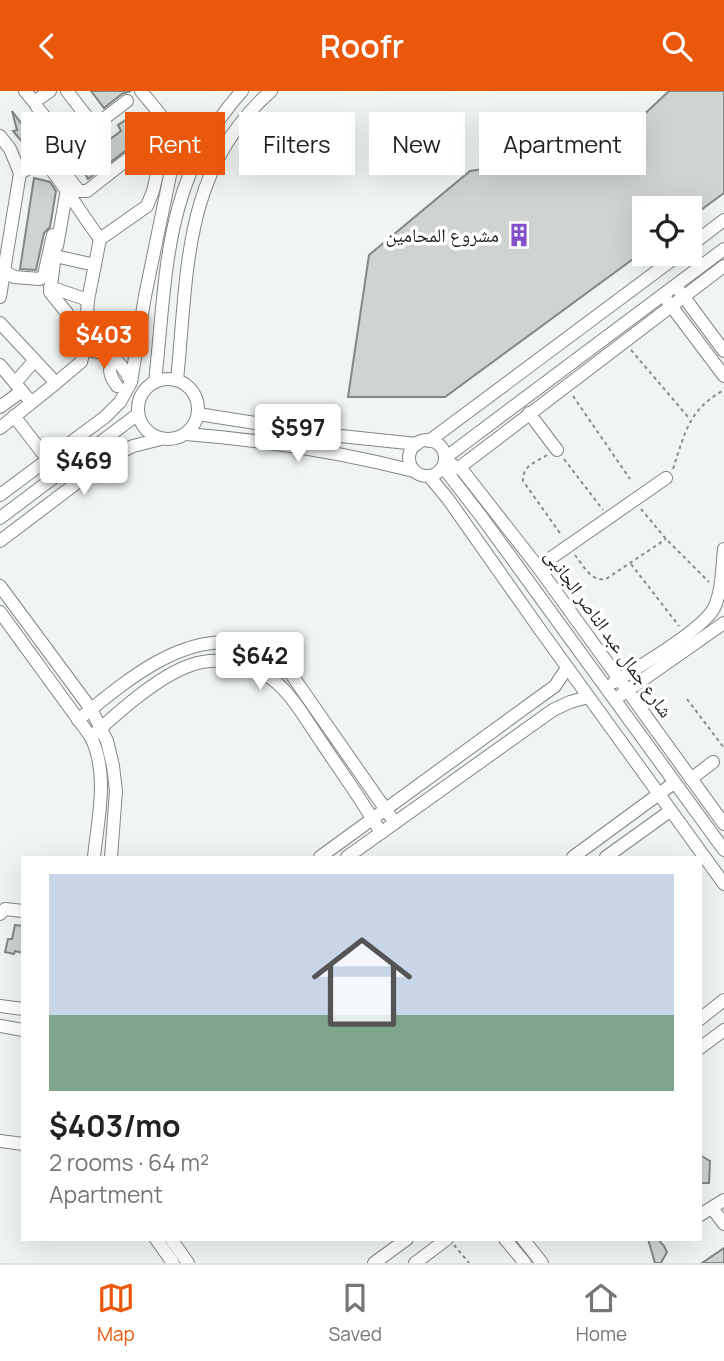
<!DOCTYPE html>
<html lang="en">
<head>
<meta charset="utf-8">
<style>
  body { margin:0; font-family:Manrope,"Noto Naskh Arabic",sans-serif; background:#f2f2f2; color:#222; height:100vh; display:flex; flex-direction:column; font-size:26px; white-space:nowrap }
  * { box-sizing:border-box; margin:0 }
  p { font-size:23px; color:#767676 }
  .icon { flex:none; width:38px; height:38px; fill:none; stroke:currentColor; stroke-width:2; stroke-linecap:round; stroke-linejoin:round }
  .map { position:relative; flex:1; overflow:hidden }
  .sheet { position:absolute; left:21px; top:765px; width:681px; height:385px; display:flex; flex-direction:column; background:#fff; border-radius:0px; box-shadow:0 7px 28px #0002 }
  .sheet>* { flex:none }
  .hud { position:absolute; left:21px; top:21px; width:682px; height:63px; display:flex; gap:14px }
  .controls { position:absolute; left:632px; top:105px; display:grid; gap:14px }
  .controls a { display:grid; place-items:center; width:70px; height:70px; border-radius:0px; background:#fff; box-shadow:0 7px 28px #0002; font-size:35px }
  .price { position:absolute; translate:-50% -60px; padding:0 16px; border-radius:7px; background:#fff; color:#222; font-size:23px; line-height:46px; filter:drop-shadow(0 2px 4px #0008) }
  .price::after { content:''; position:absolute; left:50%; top:42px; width:21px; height:16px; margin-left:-10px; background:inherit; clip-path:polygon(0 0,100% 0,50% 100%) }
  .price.current { background:#ea580c; color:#fff }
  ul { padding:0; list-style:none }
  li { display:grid; align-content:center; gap:14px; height:371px; padding:0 28px }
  li span { display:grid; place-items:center; height:217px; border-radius:0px; color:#555 }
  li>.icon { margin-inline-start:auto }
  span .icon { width:126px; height:126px; fill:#fffc; stroke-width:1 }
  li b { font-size:30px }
  .tag { padding:0 24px; border-radius:0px; background:#fff; box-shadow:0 7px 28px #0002; font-size:24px; line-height:63px }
  .tag.current { background:#ea580c; color:#fff }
  header { display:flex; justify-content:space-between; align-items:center; height:91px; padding:0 28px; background:#ea580c; color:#fff; font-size:32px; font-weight:600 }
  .tabs { display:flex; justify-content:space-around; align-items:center; height:98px; border-top:2px solid #e0e0e0; background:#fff; font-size:19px; color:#767676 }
  .tabs a { display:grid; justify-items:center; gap:4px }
  .tabs .current { color:#ea580c }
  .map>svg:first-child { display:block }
</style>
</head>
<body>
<header><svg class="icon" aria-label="back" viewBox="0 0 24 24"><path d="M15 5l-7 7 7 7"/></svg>Roofr<svg class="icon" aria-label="search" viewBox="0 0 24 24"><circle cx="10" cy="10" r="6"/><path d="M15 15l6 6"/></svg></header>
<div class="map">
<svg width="724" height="1172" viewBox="0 0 724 1172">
  <rect width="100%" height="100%" fill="#f0f5f2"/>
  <!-- building -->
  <g fill="#cfd4d1" stroke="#838886" stroke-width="2">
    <path d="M91,0h40l-9,3 -18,14z"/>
    <path d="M669,0h55v102l-34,25v-10h-46v43l-199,146h-97l21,-142 101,-84 135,-20z"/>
    <path d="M12,20l9,12 11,-8 23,29 -21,12 -21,-25 4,-1z"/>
    <path d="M143,23l17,19 -4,3 10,13v3l-2,1 -12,-14 -12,1 -52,39 -10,-18 8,-5 -5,-5 15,-11 5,6 20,-15 -3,-6 15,-10 3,4z"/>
    <path d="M34,87l16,4 6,9 -6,36 -6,6 -8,37 -16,-1z"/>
    <path d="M15,834l8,1v27l-8,-2 -1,3 -9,-2 3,-13h4z"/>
    <path d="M700,1064l10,6 -1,22h-9z"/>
    <path d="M648,1148h10l6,7 3,6 -6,11h-6z"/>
    <path d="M724,1157v15h-22z"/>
  </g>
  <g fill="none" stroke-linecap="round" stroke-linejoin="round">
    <!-- minor casing -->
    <g stroke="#828684" stroke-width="14">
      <g id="minor">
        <path d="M25,0l9,11 16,-11"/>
        <path d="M67,0l27,35"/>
        <path d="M37,16l31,39"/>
        <path d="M0,45l10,13 10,24 -16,98 10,6 26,2 4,-4 9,-40"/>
        <path d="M45,70c20,26 36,52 55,78l47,-33 6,-15 6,-26 -4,-12 -6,-6 -7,1 -55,43h-8l-27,-34"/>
        <path d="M20,82l43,-23 64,-49"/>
        <path d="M57,155l10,-57"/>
        <path d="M690,155l34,-26"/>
        <path d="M55,165l40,9"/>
        <path d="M54,172l-4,29 17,21"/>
        <path d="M50,196l38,13"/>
        <path d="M678,198l46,62"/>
        <path d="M0,206l4,-26"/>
        <path d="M666,208l58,77"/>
        <path d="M0,232l56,60 25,-21 3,-12 4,-50 12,-61"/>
        <path d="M85,243l28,6c3,20 -11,26 4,46"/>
        <path d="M84,259c27,2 36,9 47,32"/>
        <path d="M0,274l31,37"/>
        <circle cx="168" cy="318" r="30"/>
        <path d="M177,289c11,-107 5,-211 94,-289"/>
        <path d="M155,291c12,-109 8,-204 87,-291"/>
        <path d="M15,292l19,-22"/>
        <path d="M0,316l22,-16"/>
        <path d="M529,322l28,37"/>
        <path d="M198,323l133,21 86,9"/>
        <path d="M14,325l34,44"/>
        <path d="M0,337l56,-45"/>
        <path d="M186,343c77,6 153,18 228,37"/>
        <circle cx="427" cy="367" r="18"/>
        <path d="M429,350l251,-187"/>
        <path d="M445,367l279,-209"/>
        <path d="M445,369l18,11 75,96 186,257"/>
        <path d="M443,376l38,49 243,334"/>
        <path d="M460,376l264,-201"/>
        <path d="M429,385l19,23 93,132 183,253"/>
        <path d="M0,404l105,-78 15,-15 11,-20 14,-86 30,-145c0,-24 -20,-42 -34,-60"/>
        <path d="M0,427l138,-104"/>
        <path d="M0,450l111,-84 22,-11 28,-7"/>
        <path d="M538,476l128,-89"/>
        <path d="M0,495l91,123 16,32 6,25 3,25 -5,66"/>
        <path d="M0,521l91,125c18,38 7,80 3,120"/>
        <path d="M614,591c22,-13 89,-53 100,-74 8,-16 8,-40 10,-59"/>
        <path d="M621,604l103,-72"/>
        <path d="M78,629c44,-36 103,-88 164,-76 18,3 33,16 47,27l106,152"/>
        <path d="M91,646c25,-23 67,-61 100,-72 28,-10 64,-1 86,18 18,16 31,40 45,60 20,30 41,59 59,90"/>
        <path d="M691,688l22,-17"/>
        <path d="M320,766l235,-171 12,-18"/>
        <path d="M347,766l206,-147 17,-8 18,-5"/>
        <path d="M573,766l101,-74"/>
        <path d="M606,766l64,-46"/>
        <path d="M0,823l5,-5 18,2"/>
        <path d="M0,915l23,3"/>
        <path d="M700,928l24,-19"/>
        <path d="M0,935l23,4"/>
        <path d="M700,957l24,-18"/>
        <path d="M0,1050l23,3"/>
        <path d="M712,1117l12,16"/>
        <path d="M700,1124l24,-15"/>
        <path d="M156,1148l17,24"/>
        <path d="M171,1148l17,24"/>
        <path d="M505,1148l20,24"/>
        <path d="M523,1148l19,24"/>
        <path d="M374,1172l33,-24"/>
        <path d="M415,1172l32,-24"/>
      </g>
    </g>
    <!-- path -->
    <g stroke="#898c8a" stroke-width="2" stroke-dasharray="3.5 3.5" stroke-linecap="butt">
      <path d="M631,259l58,68"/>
      <path d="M573,305l57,83"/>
      <path d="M547,364c-11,7 -25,11 -24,26l39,55"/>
      <path d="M564,368l39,51"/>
      <path d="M673,378c12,-36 15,-59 51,-79"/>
      <path d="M641,418l25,30 43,43"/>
      <path d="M575,464c8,10 16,27 31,24l60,-40"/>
      <path d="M631,473l48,62"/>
      <path d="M687,608l37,49"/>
      <path d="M454,1154l15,18"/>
    </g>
    <!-- minor -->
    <use href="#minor" stroke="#fff" stroke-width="12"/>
  </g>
  <!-- icons -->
  <defs>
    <g id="building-bare" transform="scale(1.89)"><path d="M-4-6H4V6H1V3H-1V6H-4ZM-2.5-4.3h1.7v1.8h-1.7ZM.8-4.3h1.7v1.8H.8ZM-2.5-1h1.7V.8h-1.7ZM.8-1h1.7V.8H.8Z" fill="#8252ca" stroke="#fff" stroke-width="2.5" paint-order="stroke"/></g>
  </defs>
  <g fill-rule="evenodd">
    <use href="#building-bare" x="519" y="144"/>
  </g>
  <g text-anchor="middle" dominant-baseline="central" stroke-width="7" stroke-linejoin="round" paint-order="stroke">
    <!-- poi labels -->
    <g font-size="19" fill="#1d1f1e" stroke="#fff" text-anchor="end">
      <text x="499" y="144">مشروع المحامين</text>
    </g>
    <!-- street labels -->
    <g font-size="19" fill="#1d1f1e" stroke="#fff">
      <text transform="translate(609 542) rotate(54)">شارع جمال عبد الناصر الجانبى</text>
    </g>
  </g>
</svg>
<div class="controls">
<a><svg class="icon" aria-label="locate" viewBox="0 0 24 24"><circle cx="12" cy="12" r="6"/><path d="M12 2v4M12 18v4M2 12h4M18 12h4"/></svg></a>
</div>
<b class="price current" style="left:104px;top:280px">$403</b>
<b class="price" style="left:298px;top:373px">$597</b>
<b class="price" style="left:84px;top:406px">$469</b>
<b class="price" style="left:260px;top:601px">$642</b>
<div class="hud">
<a class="tag">Buy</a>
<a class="tag current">Rent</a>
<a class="tag">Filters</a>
<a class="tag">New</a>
<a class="tag">Apartment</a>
</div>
<section class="sheet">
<ul>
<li><span style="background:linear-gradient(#c9d6e8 65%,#7fa58c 0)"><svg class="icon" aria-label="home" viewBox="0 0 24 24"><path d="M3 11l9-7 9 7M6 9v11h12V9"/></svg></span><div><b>$403/mo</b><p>2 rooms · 64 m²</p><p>Apartment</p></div></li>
</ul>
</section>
</div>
<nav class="tabs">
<a class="current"><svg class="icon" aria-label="map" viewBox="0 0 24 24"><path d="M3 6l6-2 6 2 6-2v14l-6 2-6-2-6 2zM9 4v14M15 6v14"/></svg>Map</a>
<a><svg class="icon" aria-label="saved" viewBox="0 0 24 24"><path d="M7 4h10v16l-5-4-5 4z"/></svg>Saved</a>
<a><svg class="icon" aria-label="home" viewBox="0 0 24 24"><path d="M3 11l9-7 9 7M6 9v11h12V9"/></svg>Home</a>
</nav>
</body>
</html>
